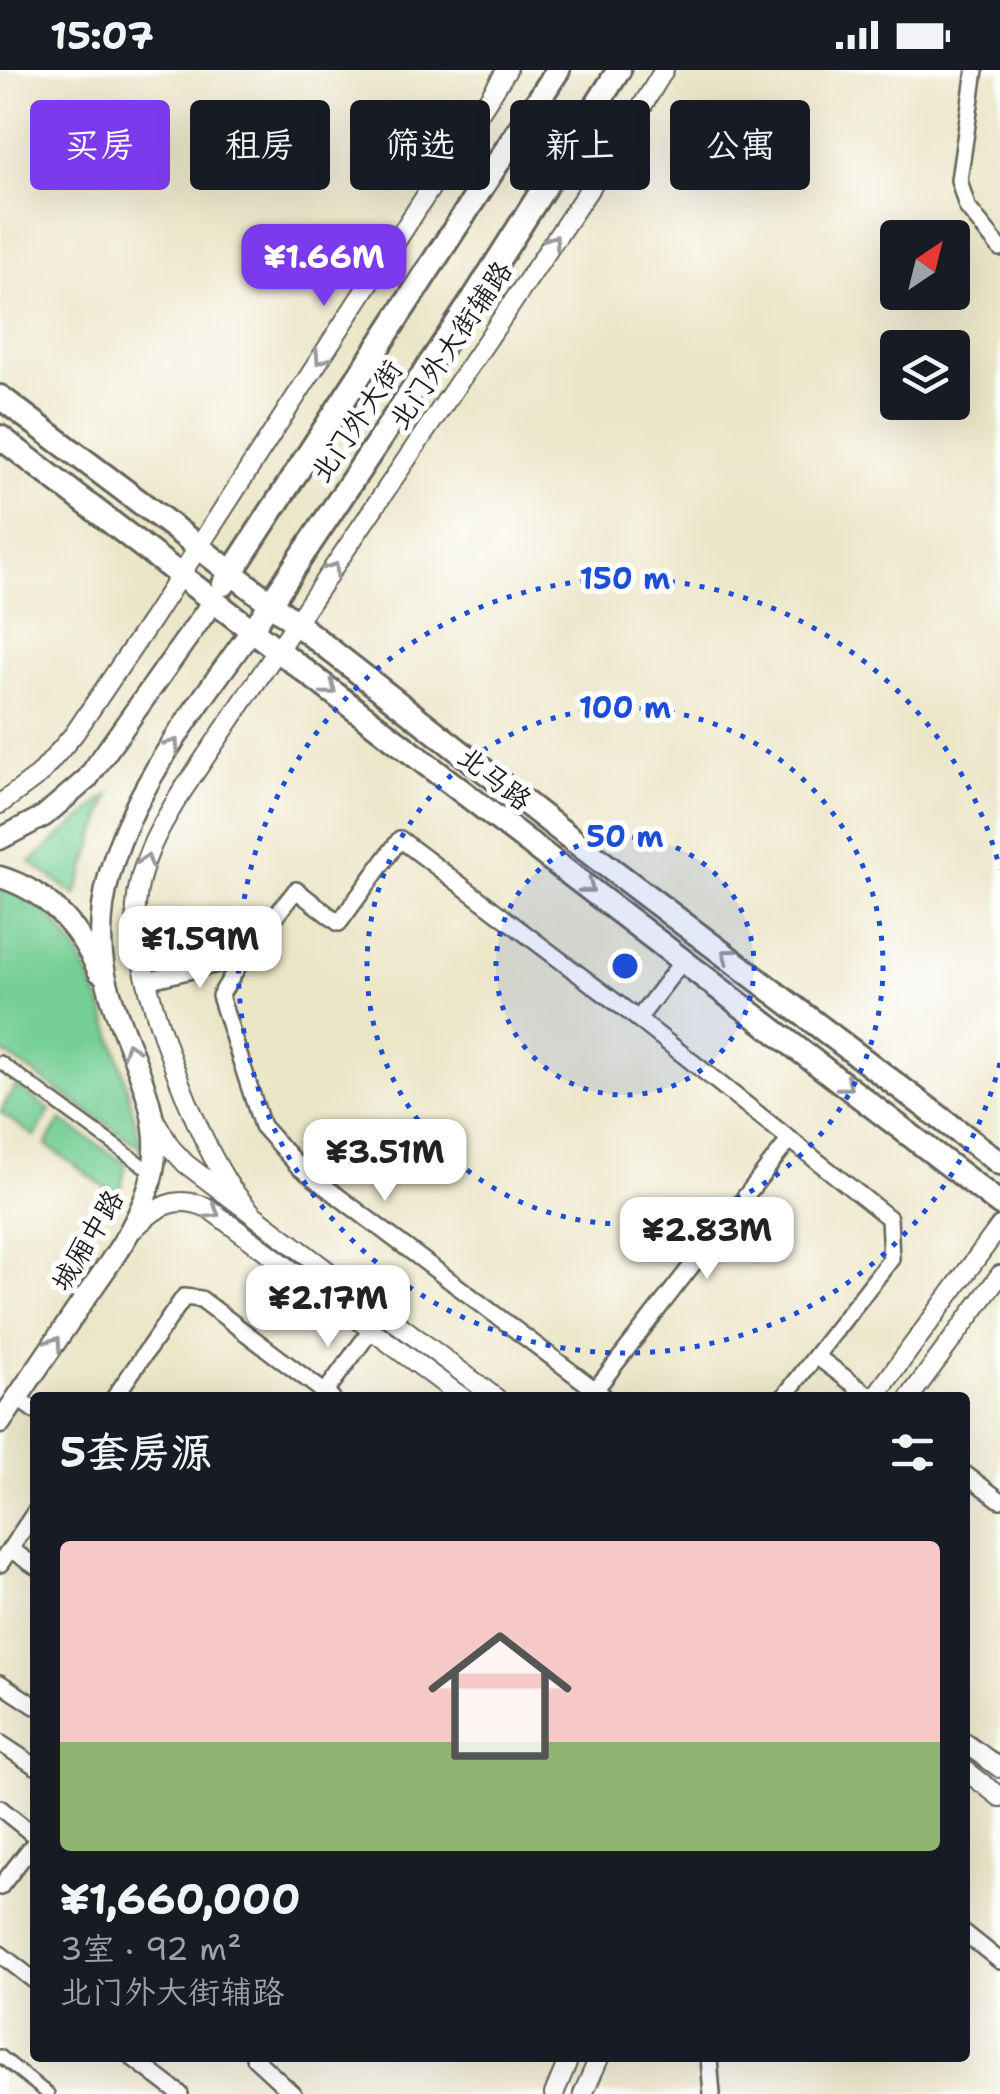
<!DOCTYPE html>
<html lang="zh">
<head>
<meta charset="utf-8">
<style>
  body { margin:0; font-family:"Shantell Sans","LXGW WenKai TC",sans-serif; background:#20242c; color:#f1f3f6; height:100vh; display:flex; flex-direction:column; font-size:38px; white-space:nowrap }
  * { box-sizing:border-box; margin:0 }
  p { font-size:32px; color:#9ea1a6 }
  .icon { flex:none; width:55px; height:55px; fill:none; stroke:currentColor; stroke-width:2; stroke-linecap:round; stroke-linejoin:round }
  .map { position:relative; flex:1; overflow:hidden }
  .details { position:absolute; left:30px; top:1322px; width:940px; height:670px; display:flex; flex-direction:column; background:#171b24; border-radius:10px; box-shadow:0 10px 40px #0002 }
  .details>* { flex:none }
  .hud { position:absolute; left:30px; top:30px; width:940px; height:90px; display:flex; gap:20px }
  .needle { width:65px; rotate:35deg }
  .controls { position:absolute; left:880px; top:150px; display:grid; gap:20px }
  .controls a { display:grid; place-items:center; width:90px; height:90px; border-radius:10px; background:#171b24; box-shadow:0 10px 40px #0002; font-size:50px }
  .price { position:absolute; translate:-50% -85px; padding:0 22px; border-radius:20px; background:#fff; color:#222; font-size:32px; line-height:65px; filter:drop-shadow(0 2px 5px #0008) }
  .price::after { content:''; position:absolute; left:50%; top:60px; width:30px; height:22px; margin-left:-15px; background:inherit; clip-path:polygon(0 0,100% 0,50% 100%) }
  .price.on { background:#7c3aed; color:#fff }
  ul { padding:0; list-style:none }
  li { display:grid; align-content:center; gap:20px; height:530px; padding:0 30px }
  li span { display:grid; place-items:center; height:310px; border-radius:10px; color:#555 }
  li>.icon { margin-inline-start:auto }
  span .icon { width:180px; height:180px; fill:#fffc; stroke-width:1 }
  li b { font-size:42px }
  h2 { display:flex; justify-content:space-between; align-items:center; height:120px; padding:0 30px; font-size:42px }
  .tag { padding:0 35px; border-radius:10px; background:#171b24; box-shadow:0 10px 40px #0002; font-size:35px; line-height:90px }
  .tag.on { background:#7c3aed; color:#fff }
  .status { display:flex; justify-content:space-between; align-items:center; height:70px; padding:0 50px; background:#171b24; direction:ltr }
  .status svg { height:28px; fill:currentColor }
  .map>svg:first-child { display:block }
</style>
</head>
<body>
<div class="status"><b>15:07</b><svg viewBox="0 0 49 12"><path d="M0 12V9h3v3zM5 12V6h3v6zM10 12V3h3v9zM15 12V0h3v12zM26 1h20v11H26zM47 4h2v5h-2z"/></svg></div>
<div class="map">
<svg width="1000" height="2024" viewBox="0 0 1000 2024">
  <rect width="100%" height="100%" fill="#fff"/>
  <filter id="ink" filterUnits="userSpaceOnUse"><feTurbulence type="fractalNoise" baseFrequency=".01" numOctaves="2"/><feDisplacementMap in="SourceGraphic" scale="20" xChannelSelector="R" yChannelSelector="G"/><feConvolveMatrix kernelMatrix="1 2 1 2 8 2 1 2 1" color-interpolation-filters="sRGB"/></filter>
  <filter id="wash" filterUnits="userSpaceOnUse"><feTurbulence type="fractalNoise" baseFrequency=".0048" numOctaves="4" result="noise"/><feDisplacementMap in="SourceGraphic" scale="40" xChannelSelector="R" yChannelSelector="G"/><feGaussianBlur stdDeviation="2.25" result="paint"/><feColorMatrix in="noise" values="0 0 0 0 0 0 0 0 0 0 0 0 0 0 0 0 0 1.4 0 .05"/><feComposite in="paint" operator="in"/></filter>
  <g filter="url(#wash)">
    <rect width="100%" height="100%" fill="#ebe6c8"/>
    <!-- green -->
    <g fill="#76cf94" stroke="#497658" stroke-width="2.5">
      <path d="M110,724l-34,101 -46,-33z"/>
      <path d="M0,820c87,6 126,189 141,258l-141,-98z"/>
      <path d="M16,1016l34,24 -15,27 -35,-25z"/>
      <path d="M61,1050l65,44 -7,33 -73,-52z"/>
    </g>
  </g>
  <g filter="url(#ink)">
    <g fill="none" stroke-linecap="round" stroke-linejoin="round">
      <!-- pedestrian casing -->
      <g stroke="#646358" stroke-width="16">
        <g id="pedestrian">
          <path d="M0,992l153,111"/>
          <path d="M0,1986l48,38"/>
        </g>
      </g>
      <!-- minor casing -->
      <g stroke="#646358" stroke-width="20">
        <g id="minor">
          <path d="M975,0l-16,110 8,27 33,41"/>
          <path d="M146,911l97,-23"/>
          <path d="M638,949l46,-60"/>
          <path d="M816,1286l56,42"/>
          <path d="M592,1324l198,-255"/>
          <path d="M17,1328l18,13"/>
          <path d="M114,1328l70,-101 17,2 131,99"/>
          <path d="M321,1328l51,-69"/>
          <path d="M606,1328l-307,-231 -37,-41 -42,-130 23,-38 53,-68 43,33 61,-84 238,180 251,199 2,41 -108,139"/>
          <path d="M965,1404l35,26"/>
          <path d="M10,1479l25,17"/>
          <path d="M0,1494l35,-52"/>
          <path d="M0,1613l35,23"/>
          <path d="M0,1673l35,23"/>
          <path d="M0,1738l35,28"/>
          <path d="M0,1817l35,-45"/>
          <path d="M965,1863l35,28"/>
          <path d="M0,1884l35,27"/>
          <path d="M133,1988l47,36"/>
          <path d="M254,1988l39,36"/>
          <path d="M709,1988l3,36"/>
        </g>
      </g>
      <!-- tertiary casing -->
      <g stroke="#646358" stroke-width="22">
        <g id="tertiary">
          <path d="M0,734l39,-29 35,-41 78,-115 355,-549"/>
          <path d="M156,1052l15,26 15,16 310,234"/>
          <path d="M251,1142c-10,-12 -21,-23 -28,-37 -33,-54 -91,-207 -87,-269 3,-43 23,-78 45,-113l432,-639 51,-84"/>
          <path d="M134,1159c23,-23 41,-35 74,-21l255,190"/>
          <path d="M874,1328l126,-172"/>
          <path d="M909,1328l91,-123"/>
          <path d="M965,1673l35,25"/>
          <path d="M965,1700l35,27"/>
          <path d="M554,2024l15,-36"/>
          <path d="M583,2024l16,-36"/>
        </g>
      </g>
      <!-- secondary casing -->
      <g stroke="#646358" stroke-width="25">
        <g id="secondary">
          <path d="M0,769l44,-23 43,-37 127,-179"/>
          <path d="M0,807c49,15 79,50 99,95"/>
          <path d="M0,1353c27,-40 54,-80 81,-119 29,-42 62,-83 72,-133 13,-69 -34,-131 -48,-197 -28,-133 97,-269 166,-372"/>
        </g>
      </g>
      <!-- primary casing -->
      <g stroke="#646358" stroke-width="28">
        <g id="primary">
          <path d="M0,327l173,130 409,320 418,316"/>
          <path d="M0,367l1000,767"/>
          <path d="M224,514l334,-514"/>
          <path d="M271,532l203,-304 145,-228"/>
        </g>
      </g>
      <!-- pedestrian -->
      <use href="#pedestrian" stroke="#fff" stroke-width="11"/>
      <!-- minor -->
      <use href="#minor" stroke="#fff" stroke-width="15"/>
      <!-- tertiary -->
      <use href="#tertiary" stroke="#fff" stroke-width="18"/>
      <!-- secondary -->
      <use href="#secondary" stroke="#fff" stroke-width="20"/>
      <!-- primary -->
      <use href="#primary" stroke="#fff" stroke-width="22"/>
    </g>
    <!-- one-way arrows -->
    <defs><path id="oneway-chevron" d="M-2-3.5L2.5 0L-2 3.5" fill="none" stroke-width="1.6" stroke-linecap="round" stroke-linejoin="round" transform="scale(2.5)"/></defs>
    <g stroke="#999">
      <use href="#oneway-chevron" transform="translate(553 171) rotate(-56)"/>
      <use href="#oneway-chevron" transform="translate(321 288) rotate(123)"/>
      <use href="#oneway-chevron" transform="translate(333 499) rotate(-56)"/>
      <use href="#oneway-chevron" transform="translate(330 619) rotate(38)"/>
      <use href="#oneway-chevron" transform="translate(173 675) rotate(-55)"/>
      <use href="#oneway-chevron" transform="translate(146 791) rotate(-73)"/>
      <use href="#oneway-chevron" transform="translate(588 817) rotate(38)"/>
      <use href="#oneway-chevron" transform="translate(728 885) rotate(-143)"/>
      <use href="#oneway-chevron" transform="translate(130 979) rotate(-109)"/>
      <use href="#oneway-chevron" transform="translate(846 1015) rotate(38)"/>
      <use href="#oneway-chevron" transform="translate(213 1142) rotate(30)"/>
      <use href="#oneway-chevron" transform="translate(55 1273) rotate(-56)"/>
    </g>
  </g>
  <!-- distance rings -->
  <circle cx="625" cy="896" r="129" fill="#1d4ed8" fill-opacity=".12"/>
  <g fill="none" stroke="#1d4ed8" stroke-width="5" stroke-dasharray="5 10">
    <circle cx="625" cy="896" r="129"/>
    <circle cx="625" cy="896" r="258"/>
    <path d="M1000 993A387 387 0 1 1 1000 799"/>
  </g>
  <g text-anchor="middle" dominant-baseline="central" stroke-width="10" stroke-linejoin="round" paint-order="stroke">
    <!-- street labels -->
    <g font-size="28" fill="#1c1c1c" stroke="#fff">
      <text transform="translate(450 275) rotate(-56)">北门外大街辅路</text>
      <text transform="translate(356 351) rotate(-56)">北门外大街</text>
      <text transform="translate(495 708) rotate(38)">北马路</text>
      <text transform="translate(87 1170) rotate(-59)">城厢中路</text>
    </g>
  </g>
  <circle cx="625" cy="896" r="15" fill="#1d4ed8" stroke="#fff" stroke-width="5"/>
  <g font-size="30" text-anchor="middle" font-weight="bold" fill="#1d4ed8" stroke="#fff" stroke-width="10" stroke-linejoin="round" paint-order="stroke">
    <text x="625" y="519">150 m</text>
    <text x="625" y="648">100 m</text>
    <text x="625" y="777">50 m</text>
  </g>
</svg>
<div class="controls">
<a><svg class="needle" viewBox="-14 -14 28 28"><path d="M0-13l5 13h-10z" fill="#e53935"/><path d="M0 13l5-13h-10z" fill="#9ea1a6"/></svg></a>
<a><svg class="icon" aria-label="layers" viewBox="0 0 24 24"><path d="M12 4l9 5-9 5-9-5zM3 14l9 5 9-5"/></svg></a>
</div>
<b class="price on" style="left:324px;top:239px">¥1.66M</b>
<b class="price" style="left:200px;top:921px">¥1.59M</b>
<b class="price" style="left:385px;top:1134px">¥3.51M</b>
<b class="price" style="left:707px;top:1212px">¥2.83M</b>
<b class="price" style="left:328px;top:1280px">¥2.17M</b>
<div class="hud">
<a class="tag on">买房</a>
<a class="tag">租房</a>
<a class="tag">筛选</a>
<a class="tag">新上</a>
<a class="tag">公寓</a>
</div>
<section class="details">
<h2>5套房源<svg class="icon" aria-label="filters" viewBox="0 0 24 24"><path d="M4 7h16M4 17h16"/><circle cx="9" cy="7" r="2"/><circle cx="15" cy="17" r="2"/></svg></h2>
<ul>
<li><span style="background:linear-gradient(#f6c9c9 65%,#8fb573 0)"><svg class="icon" aria-label="home" viewBox="0 0 24 24"><path d="M3 11l9-7 9 7M6 9v11h12V9"/></svg></span><div><b>¥1,660,000</b><p>3室 · 92 m²</p><p>北门外大街辅路</p></div></li>
</ul>
</section>
</div>
</body>
</html>
